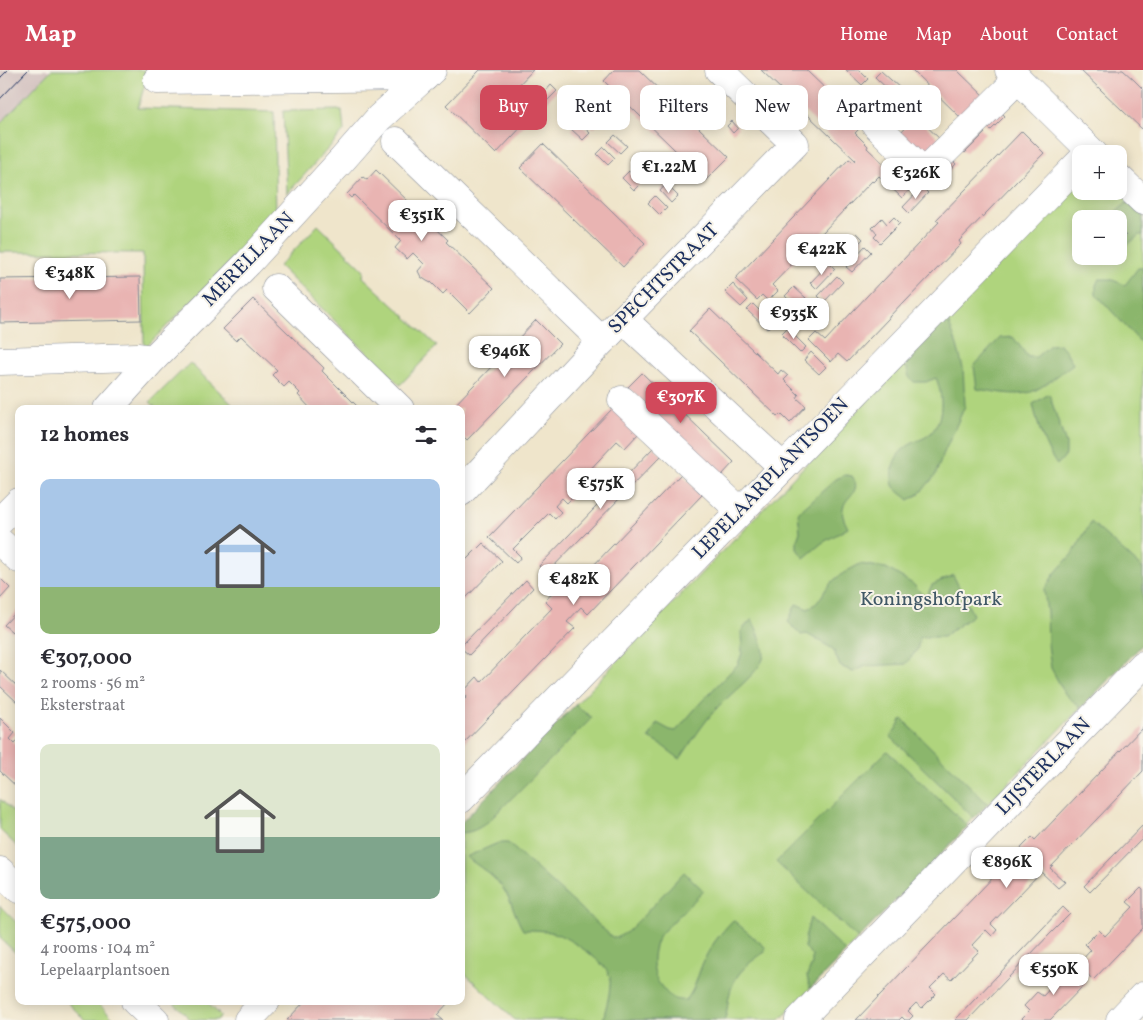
<!DOCTYPE html>
<html lang="en">
<head>
<meta charset="utf-8">
<style>
  body { margin:0; font-family:Vollkorn,serif; background:#f7f7f7; color:#2b2b33; height:100vh; display:flex; flex-direction:column; font-size:19px; white-space:nowrap }
  * { box-sizing:border-box; margin:0 }
  p { font-size:16px; color:#7c7c81 }
  .icon { flex:none; width:28px; height:28px; fill:none; stroke:currentColor; stroke-width:2; stroke-linecap:round; stroke-linejoin:round }
  .map { position:relative; flex:1; overflow:hidden }
  .details { position:absolute; left:15px; top:335px; width:450px; height:600px; display:flex; flex-direction:column; background:#fff; border-radius:10px; box-shadow:0 2px 12px #0003 }
  .details>* { flex:none }
  .banner { position:absolute; left:480px; top:15px; width:475px; height:45px; display:flex; gap:10px }
  .buttons { position:absolute; left:1072px; top:75px; display:grid; gap:10px }
  .buttons a { display:grid; place-items:center; width:55px; height:55px; border-radius:10px; background:#fff; box-shadow:0 2px 12px #0003; font-size:25px }
  .price { position:absolute; translate:-50% -42px; padding:0 11px; border-radius:10px; background:#fff; color:#222; font-size:16px; line-height:32px; filter:drop-shadow(0 1px 2px #0008) }
  .price::after { content:''; position:absolute; left:50%; top:30px; width:15px; height:11px; margin-left:-8px; background:inherit; clip-path:polygon(0 0,100% 0,50% 100%) }
  .price.selected { background:#d1495b; color:#fff }
  ul { padding:0; list-style:none }
  li { display:grid; align-content:center; gap:10px; height:265px; padding:0 25px }
  li span { display:grid; place-items:center; height:155px; border-radius:10px; color:#555 }
  li>.icon { margin-inline-start:auto }
  span .icon { width:90px; height:90px; fill:#fffc; stroke-width:1 }
  li b { font-size:21px }
  h2 { display:flex; justify-content:space-between; align-items:center; height:60px; padding:0 25px; font-size:21px }
  .chip { padding:0 18px; border-radius:10px; background:#fff; box-shadow:0 2px 12px #0003; font-size:18px; line-height:45px }
  .chip.selected { background:#d1495b; color:#fff }
  header { display:flex; align-items:center; gap:30px; box-sizing:border-box; height:70px; padding:0 25px; background:#d1495b; color:#fff }
  header strong { font-size:24px }
  nav { display:flex; gap:28px; margin-inline-start:auto; font-size:18px }
  .map>svg:first-child { display:block }
</style>
</head>
<body>
<header>
<strong>Map</strong>
<nav><a>Home</a><a>Map</a><a>About</a><a>Contact</a></nav>
</header>
<div class="map">
<svg width="1143" height="950" viewBox="0 0 1143 950">
  <rect width="100%" height="100%" fill="#f7f3e8"/>
  <filter id="ink" filterUnits="userSpaceOnUse"><feTurbulence type="fractalNoise" baseFrequency=".02" numOctaves="2"/><feDisplacementMap in="SourceGraphic" scale="10" xChannelSelector="R" yChannelSelector="G"/><feConvolveMatrix kernelMatrix="1 2 1 2 8 2 1 2 1" color-interpolation-filters="sRGB"/></filter>
  <filter id="wash" filterUnits="userSpaceOnUse"><feTurbulence type="fractalNoise" baseFrequency=".0096" numOctaves="4" result="noise"/><feDisplacementMap in="SourceGraphic" scale="20" xChannelSelector="R" yChannelSelector="G"/><feGaussianBlur stdDeviation="1.12" result="paint"/><feColorMatrix in="noise" values="0 0 0 0 0 0 0 0 0 0 0 0 0 0 0 0 0 1.4 0 .05"/><feComposite in="paint" operator="in"/></filter>
  <g filter="url(#wash)">
    <rect width="100%" height="100%" fill="#efe5cb"/>
    <!-- industrial -->
    <path fill="#d1bfbe" d="M0,0h51l-51,54z"/>
    <!-- green -->
    <g fill="#afd47d" stroke="#65826e" fill-rule="evenodd">
      <path d="M51,0h95v10l-8,28 136,4 2,104 -132,133 -1,-96 -143,-1v-128z"/>
      <path d="M342,40l2,21 -57,63 -4,-83z"/>
      <path d="M1081,108v13h38l24,19v433l-155,161h-1l-17,17 -190,199h-265l-54,-50v-146l274,-286 1,1 11,-12v-1l158,-165 1,2 51,-53v-2zM1081,149h38v37h-38z"/>
      <path d="M318,155l46,45 -1,7 74,69 -37,39 -121,-119z"/>
      <path d="M190,293l47,46h-80l-7,-7z"/>
      <path d="M0,729l19,18v31l-19,-18z"/>
      <path d="M0,836l19,19v31l-19,-18z"/>
      <path d="M66,931h30l19,19h-30z"/>
      <path d="M172,931h34l15,15 -4,4h-26z"/>
    </g>
    <!-- forest -->
    <g fill="#8bb66c" stroke="#537265">
      <path d="M1131,128l12,12v25h-4l-16,14h-4v-30h-23c7,-7 11,-3 19,-7 6,-3 11,-9 16,-14z"/>
      <path d="M1138,198h5v75h-2l-45,-49v-9l3,-6h11l15,6z"/>
      <path d="M947,248l10,27 6,23 2,38 -22,49 -8,21 -16,18 -10,6c-4,-4 -11,-8 -15,-13 -2,-3 -2,-8 -2,-11 0,-14 6,-25 19,-32 6,-4 14,-5 20,-11 13,-14 12,-38 5,-55l-10,4h-12l-5,-5 -4,-16z"/>
      <path d="M1013,267l15,20h8l14,-12 10,-1 6,7 7,13c-11,8 -30,24 -42,28 -14,5 -40,-1 -54,-3l-3,-23 26,-28z"/>
      <path d="M1049,324l17,50v11l-9,10c-13,-18 -19,-39 -24,-61z"/>
      <path d="M845,405l7,1c11,16 -6,19 -9,32 -2,7 2,14 5,20l-26,15 -18,15 -7,-9v-9l3,-8 -2,-19 38,-34z"/>
      <path d="M1091,452l52,47v75l-62,64 -16,-14 -14,-26 -3,-24 -1,-32 -3,-22 11,-17 18,-20z"/>
      <path d="M860,494l26,4 27,16 13,13 6,-12 21,-10 20,40 -30,22h-23l-3,13 -11,14 -40,2 -13,6 -13,-6 -7,-17 -26,-15 -6,1 -13,-13 8,-18 12,5c13,-7 13,-14 21,-24 9,-10 20,-15 31,-21z"/>
      <path d="M752,549c4,10 15,29 11,40 -5,14 -35,37 -47,50 -14,16 -24,32 -36,50l-20,-15 -11,-6 8,-15 13,7 6,1 26,-30 36,-37 4,-11 -1,-22z"/>
      <path d="M575,635l17,13 -102,102c-10,8 -16,12 -29,13v-10z"/>
      <path d="M902,649l86,85 -14,14 -83,-81z"/>
      <path d="M887,681l81,75 -110,113 -82,-77z"/>
      <path d="M498,773h10l104,94h6l9,-5 17,-17 40,-43 20,19c-11,11 -23,21 -33,33 -4,3 -8,7 -11,11 -9,14 -10,38 1,51 8,10 12,15 25,14 9,-10 11,-23 16,-35 7,-18 18,-31 31,-45l32,27v5c-17,11 -32,23 -36,45 -2,8 -1,16 -5,23h-121c3,-14 8,-27 7,-42 -2,-15 -42,-41 -56,-45 -11,-3 -20,-3 -31,-3 -8,-13 -11,-30 -21,-43 -9,-12 -24,-21 -36,-30z"/>
      <path d="M810,848l36,34 -36,37 -3,-13 5,-12v-8l-7,-9v-9z"/>
    </g>
    <g id="blocks">
      <!-- building -->
      <g fill="#e9b4b2">
        <path d="M480,0h53l-21,22 4,4 -7,8 18,17 -31,33 -50,-49z"/>
        <path d="M614,0h25l90,87 -23,23 -102,-99z"/>
        <path d="M761,0h45l57,55 -8,8 13,13 -1,2 20,19 5,-5 23,22 -13,14 -23,-22 -6,6 -1,-1 -100,104 6,6 -10,10 -6,-6 -5,5 -22,-21 114,-120 4,3 2,-2z"/>
        <path d="M846,0h13l9,9 -6,6z"/>
        <path d="M912,0h45l29,28 -22,23z"/>
        <path d="M1080,0h43l11,10 9,9v41z"/>
        <path d="M881,1l20,18 -6,7 -20,-19z"/>
        <path d="M551,15l6,6 -15,15 -5,-5z"/>
        <path d="M878,19l10,9 -5,6 -11,-9z"/>
        <path d="M898,29l14,13 -16,17 -14,-14z"/>
        <path d="M997,38l8,8 -14,14 -8,-7z"/>
        <path d="M589,40l12,12 -7,6 -11,-11z"/>
        <path d="M916,46l28,27 -16,17 -28,-27z"/>
        <path d="M732,51l6,7 -5,5 -6,-7z"/>
        <path d="M578,52l12,11 -7,7 -12,-11z"/>
        <path d="M979,57l6,6 -20,20 -6,-5z"/>
        <path d="M1022,61l22,22 -85,88 2,3 -57,59 -1,-1 -14,15v1l-42,44 -9,-8 -7,8 -22,-22 7,-7 9,8 56,-60 1,1 57,-60 -3,-2z"/>
        <path d="M615,65l12,11 -7,7 -12,-11z"/>
        <path d="M543,74l102,99 -22,24 -103,-99z"/>
        <path d="M604,77l11,11 -7,7 -11,-11z"/>
        <path d="M950,88l6,6 -19,20 -6,-6z"/>
        <path d="M641,89l12,12 -7,7 -12,-11z"/>
        <path d="M376,100l72,70 -2,2 48,46 -24,25 -23,-23 -4,4 -12,-12v1l-4,-2 -6,-4 -3,-6 6,-7 -11,-11 -6,6 -12,-11 6,-7 -47,-46 -3,3 -4,-4 16,-17 4,3z"/>
        <path d="M629,101l12,12 -7,7 -12,-12z"/>
        <path d="M666,114l12,12 -7,7 -11,-12z"/>
        <path d="M922,117l6,6 -19,20 -6,-6z"/>
        <path d="M655,126l12,12 -7,7 -12,-12z"/>
        <path d="M894,147l6,6 -20,20 -6,-6 3,-3 -5,-6 10,-10 5,6z"/>
        <path d="M1119,158l7,8 -7,8z"/>
        <path d="M857,163l6,6 -19,20 -6,-6z"/>
        <path d="M865,176l6,6 -19,20 -6,-5z"/>
        <path d="M829,193l6,6 -19,20 -6,-6z"/>
        <path d="M837,206l6,6 -19,20 -6,-6z"/>
        <path d="M140,207l1,43 -141,3v-44z"/>
        <path d="M733,214l15,16 -7,7 -16,-15z"/>
        <path d="M794,217l12,11 -19,20 -6,-6 10,-10 -6,-6z"/>
        <path d="M253,229l71,69 -2,3 38,38h-49l-13,-14 2,-2 -11,-11 -5,5 -12,-12 5,-5 -36,-34 -5,5 -13,-12z"/>
        <path d="M753,234l19,19 -5,6 -20,-19z"/>
        <path d="M710,239l68,65 3,-4 7,6 -4,4 15,15 -2,3 9,8 -16,17 -9,-9 -3,3 -89,-86z"/>
        <path d="M536,250l24,24 -93,96 -5,-5 -1,1v-27h-10z"/>
        <path d="M787,258l19,19 -6,6 -19,-19z"/>
        <path d="M811,282l15,15 -7,7 -15,-14z"/>
        <path d="M642,303l92,89 -13,14 -93,-89z"/>
        <path d="M613,338l26,25 -14,15 -8,-7 -35,37 6,6 -5,6 -1,-2 -15,15 -5,-5 -7,8 6,6 -6,7 -6,-6 -36,36 8,8 -5,6 -27,-26z"/>
        <path d="M654,377l8,8 -116,119 -7,-8z"/>
        <path d="M681,404l21,21 -114,119 -7,-7 -14,15 8,6 -114,118v-43l6,-6 -4,-5 14,-15 4,5 71,-74 -7,-7 7,-8 7,-7 8,7z"/>
        <path d="M483,473l19,18 -41,42v-38z"/>
        <path d="M0,508l10,10 -10,11z"/>
        <path d="M526,510l7,8 -64,67 -8,-7v-2z"/>
        <path d="M19,539v16l-7,7 -8,-7z"/>
        <path d="M0,600l19,18v16l-19,-18z"/>
        <path d="M0,648l15,15 -5,6 5,5 4,-5v50l-19,-18z"/>
        <path d="M1143,657v44l-93,97 15,14 -7,6 -17,-16 -50,52 6,6 -5,6 -6,-6 -14,15 7,6 -28,29 -7,-6 -14,14 6,6 -14,14 -6,-5 -8,8 5,5 -4,4h-4l-3,-3 -3,3h-43l169,-176 7,-7 3,3z"/>
        <path d="M1143,755v13l-53,54 -6,-6z"/>
        <path d="M1141,818l2,2v38l-50,52 -15,-16 13,-14 -6,-6 14,-14 6,6 28,-29 -6,-5z"/>
        <path d="M1063,837l7,7 -21,21 -81,85h-13z"/>
        <path d="M1065,893l21,20 -36,37h-30l9,-9 -5,-5 13,-14 6,4 13,-14 -5,-5z"/>
        <path d="M305,931h145l-13,14 6,5h-156z"/>
      </g>
    </g>
  </g>
  <g filter="url(#ink)">
    <use href="#blocks" fill-opacity="0" stroke="#858a94" stroke-width="1"/>
    <g fill="none" stroke-linecap="round" stroke-linejoin="round">
      <!-- minor casing -->
      <g stroke="#858a94" stroke-width="29">
        <g id="minor">
          <path d="M1009,0l85,84"/>
          <path d="M157,10l268,-3"/>
          <path d="M876,55l48,47 94,-93"/>
          <path d="M396,71l206,200"/>
          <path d="M1119,108l24,23"/>
          <path d="M276,218l124,121"/>
          <path d="M624,250l159,147"/>
          <path d="M0,291l137,-4 16,2"/>
          <path d="M622,330l118,111"/>
          <path d="M108,339l45,-50 95,-96 95,-104 36,-41 53,-48"/>
          <path d="M461,422l141,-151 193,-197 -76,-74"/>
          <path d="M0,451l19,-19"/>
          <path d="M0,472l19,17"/>
          <path d="M461,729l620,-638"/>
          <path d="M0,801l19,18"/>
          <path d="M135,931l20,19"/>
          <path d="M248,950l18,-19"/>
          <path d="M799,950l344,-355"/>
          <path d="M1120,950l23,-24"/>
        </g>
      </g>
      <!-- minor -->
      <use href="#minor" stroke="#fff" stroke-width="28"/>
      <!-- tram -->
      <g stroke="#1b2f5e" stroke-width="1">
        <path d="M0,8l8,-8"/>
        <path d="M0,29l28,-29"/>
      </g>
    </g>
  </g>
  <g text-anchor="middle" dominant-baseline="central" stroke-width="4" stroke-linejoin="round" paint-order="stroke">
    <!-- street labels -->
    <g font-size="20" fill="#1b2f5e" stroke="#f7f3e8">
      <text transform="translate(249 190) rotate(-46)">MERELLAAN</text>
      <text transform="translate(664 209) rotate(-45)">SPECHTSTRAAT</text>
      <text transform="translate(771 409) rotate(-46)">LEPELAARPLANTSOEN</text>
      <text transform="translate(1044 697) rotate(-46)">LIJSTERLAAN</text>
    </g>
    <!-- park labels -->
    <g font-size="20" fill="#405866" stroke="#f7f3e8">
      <text x="931" y="530">Koningshofpark</text>
    </g>
  </g>
</svg>
<div class="buttons">
<a>+</a>
<a>−</a>
</div>
<b class="price" style="left:669px;top:124px">€1.22M</b>
<b class="price" style="left:916px;top:130px">€326K</b>
<b class="price" style="left:422px;top:172px">€351K</b>
<b class="price" style="left:822px;top:206px">€422K</b>
<b class="price" style="left:70px;top:230px">€348K</b>
<b class="price" style="left:794px;top:270px">€935K</b>
<b class="price" style="left:505px;top:308px">€946K</b>
<b class="price selected" style="left:681px;top:354px">€307K</b>
<b class="price" style="left:601px;top:440px">€575K</b>
<b class="price" style="left:574px;top:536px">€482K</b>
<b class="price" style="left:1007px;top:819px">€896K</b>
<b class="price" style="left:1054px;top:926px">€550K</b>
<div class="banner">
<a class="chip selected">Buy</a>
<a class="chip">Rent</a>
<a class="chip">Filters</a>
<a class="chip">New</a>
<a class="chip">Apartment</a>
</div>
<section class="details">
<h2>12 homes<svg class="icon" aria-label="filters" viewBox="0 0 24 24"><path d="M4 7h16M4 17h16"/><circle cx="9" cy="7" r="2"/><circle cx="15" cy="17" r="2"/></svg></h2>
<ul>
<li><span style="background:linear-gradient(#a9c7e8 70%,#8fb573 0)"><svg class="icon" aria-label="home" viewBox="0 0 24 24"><path d="M3 11l9-7 9 7M6 9v11h12V9"/></svg></span><div><b>€307,000</b><p>2 rooms · 56 m²</p><p>Eksterstraat</p></div></li>
<li><span style="background:linear-gradient(#dfe7d0 60%,#7fa58c 0)"><svg class="icon" aria-label="home" viewBox="0 0 24 24"><path d="M3 11l9-7 9 7M6 9v11h12V9"/></svg></span><div><b>€575,000</b><p>4 rooms · 104 m²</p><p>Lepelaarplantsoen</p></div></li>
</ul>
</section>
</div>
</body>
</html>
